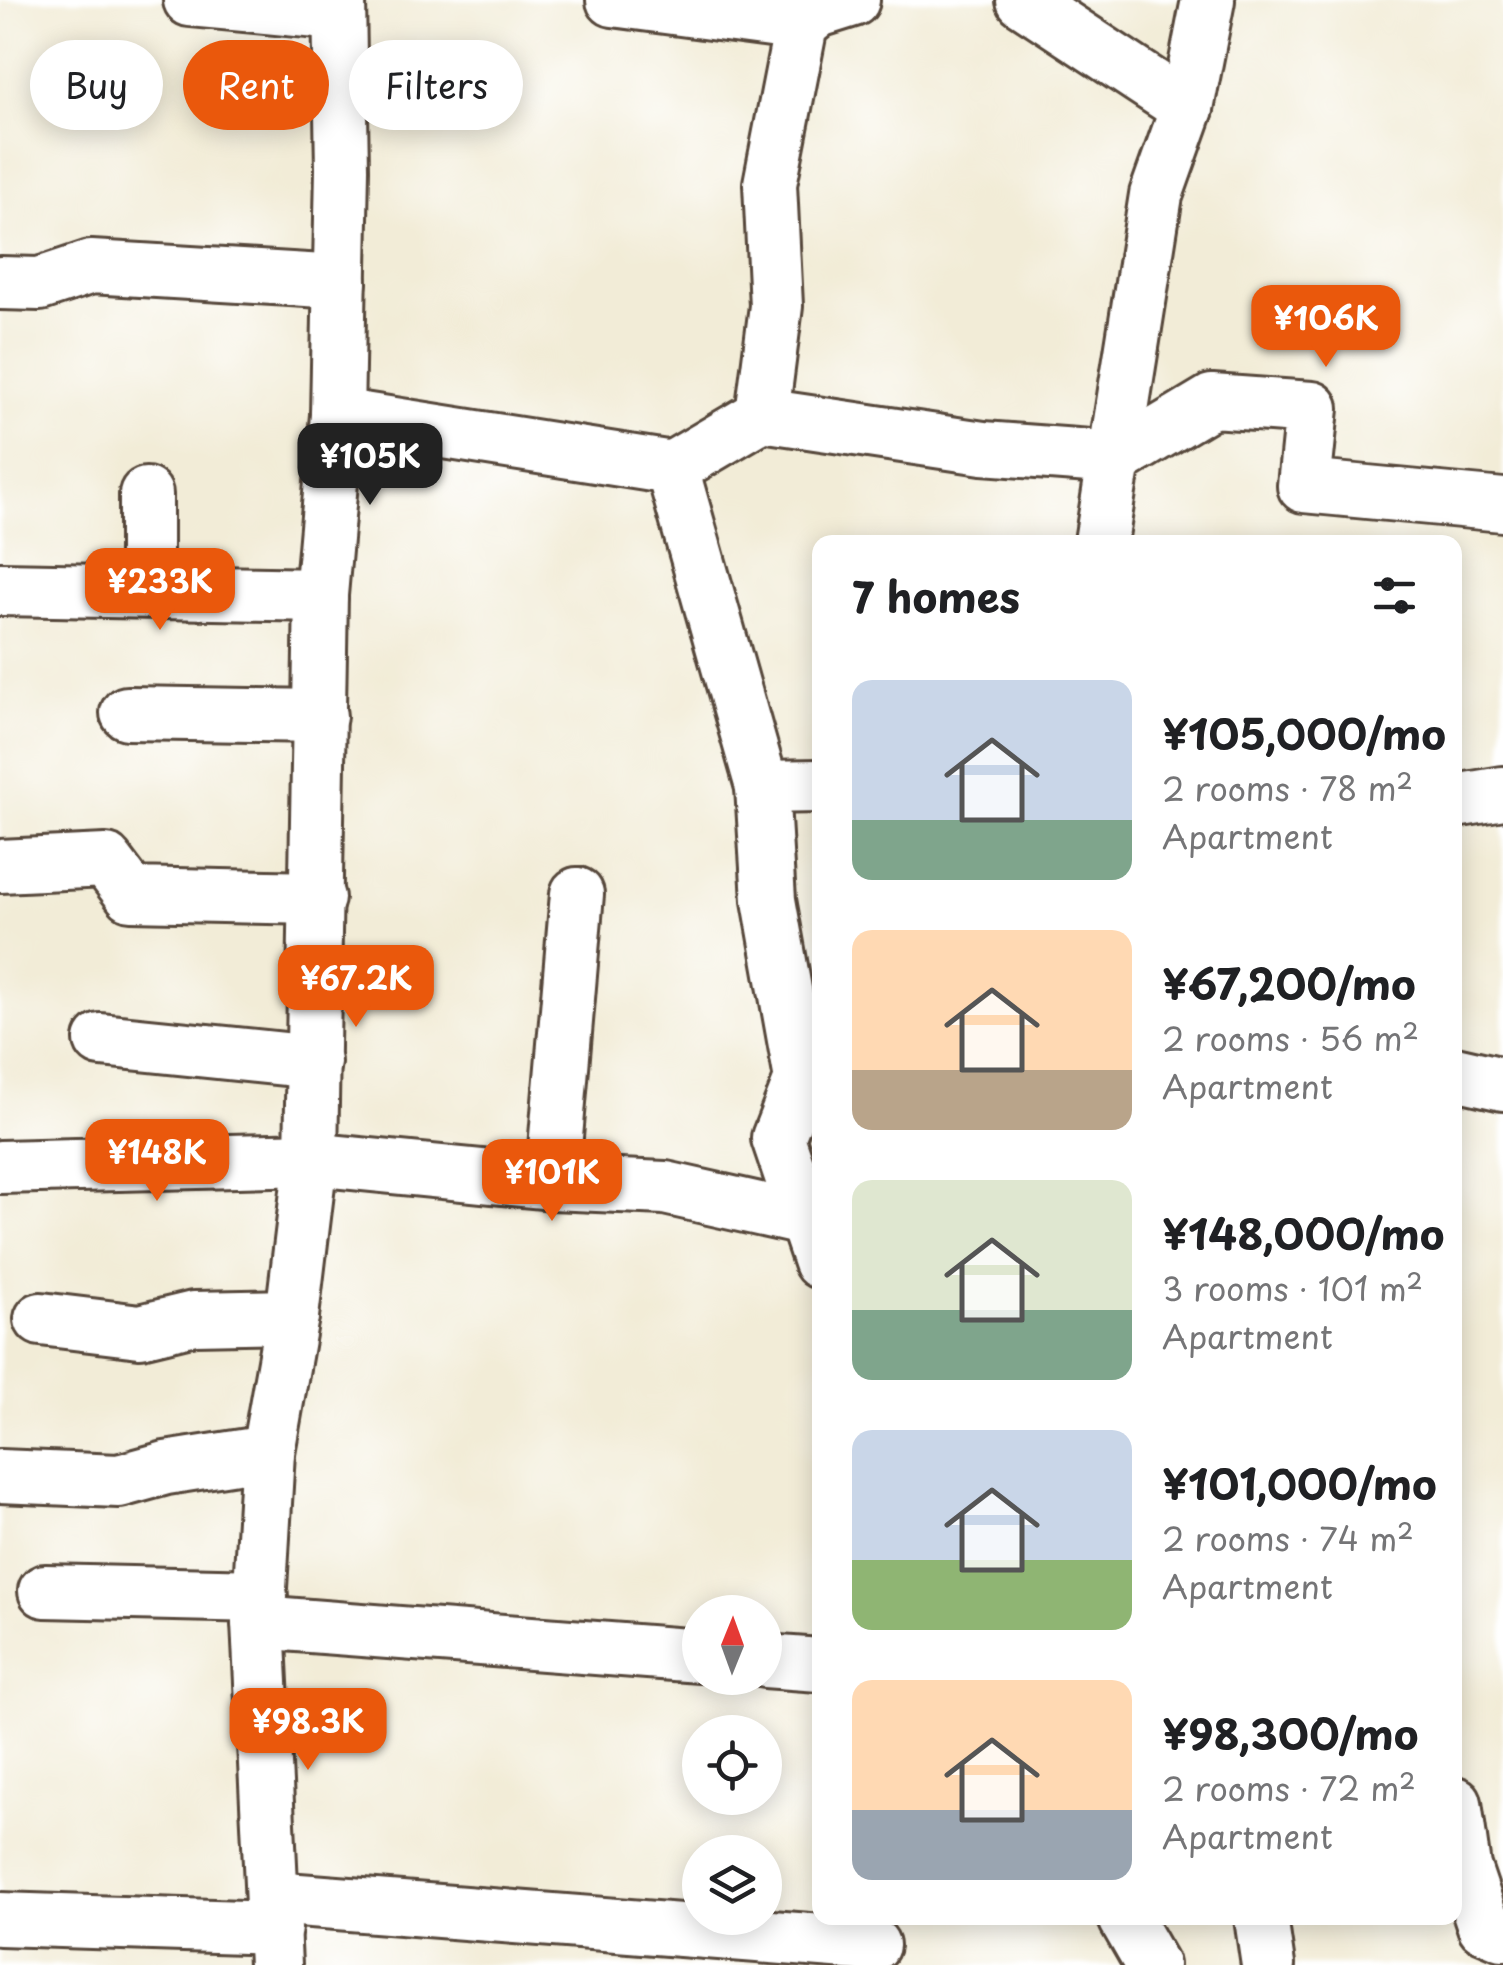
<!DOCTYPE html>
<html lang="en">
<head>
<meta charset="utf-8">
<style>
  body { margin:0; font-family:"Playpen Sans",sans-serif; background:#f6f6f6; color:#202124; height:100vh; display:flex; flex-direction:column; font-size:38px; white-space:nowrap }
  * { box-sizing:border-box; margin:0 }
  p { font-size:32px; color:#757577 }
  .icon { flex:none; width:55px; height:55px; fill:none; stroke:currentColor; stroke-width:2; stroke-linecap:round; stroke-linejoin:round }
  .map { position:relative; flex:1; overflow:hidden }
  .panel { position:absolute; left:812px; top:535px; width:650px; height:1390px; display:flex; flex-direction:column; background:#fff; border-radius:20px; box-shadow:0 5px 25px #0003 }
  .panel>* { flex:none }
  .hud { position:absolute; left:30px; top:40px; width:632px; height:90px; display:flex; gap:20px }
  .needle { width:65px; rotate:1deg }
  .fabs { position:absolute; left:682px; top:1595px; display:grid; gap:20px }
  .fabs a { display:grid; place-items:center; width:100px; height:100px; border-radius:50%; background:#fff; box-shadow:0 5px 25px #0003; font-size:50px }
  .price { position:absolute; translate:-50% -85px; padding:0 22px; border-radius:20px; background:#ea580c; color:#fff; font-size:32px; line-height:65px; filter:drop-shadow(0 2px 5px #0008) }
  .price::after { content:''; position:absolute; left:50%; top:60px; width:30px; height:22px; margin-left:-15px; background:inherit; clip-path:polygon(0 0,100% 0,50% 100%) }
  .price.current { background:#222; color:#fff }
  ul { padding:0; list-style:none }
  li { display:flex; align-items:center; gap:30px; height:250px; padding:0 40px }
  li span { display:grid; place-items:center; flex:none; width:280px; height:200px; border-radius:20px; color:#555 }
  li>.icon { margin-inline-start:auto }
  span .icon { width:120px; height:120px; fill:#fffc; stroke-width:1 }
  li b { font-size:42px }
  h2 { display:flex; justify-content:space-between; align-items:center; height:120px; padding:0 40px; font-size:42px }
  .tag { padding:0 35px; border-radius:45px; background:#fff; box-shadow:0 5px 25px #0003; font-size:35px; line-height:90px }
  .tag.current { background:#ea580c; color:#fff }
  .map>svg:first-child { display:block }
</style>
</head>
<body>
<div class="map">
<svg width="1503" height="1965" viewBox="0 0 1503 1965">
  <rect width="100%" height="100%" fill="#fff"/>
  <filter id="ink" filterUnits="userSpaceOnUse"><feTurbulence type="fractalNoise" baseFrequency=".01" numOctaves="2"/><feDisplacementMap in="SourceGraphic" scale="20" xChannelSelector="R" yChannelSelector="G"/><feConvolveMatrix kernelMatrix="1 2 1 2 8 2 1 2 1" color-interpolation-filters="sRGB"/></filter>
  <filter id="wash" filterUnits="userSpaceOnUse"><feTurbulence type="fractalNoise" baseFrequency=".0048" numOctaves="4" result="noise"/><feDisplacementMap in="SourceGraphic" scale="40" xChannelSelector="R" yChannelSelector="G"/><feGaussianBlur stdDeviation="2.25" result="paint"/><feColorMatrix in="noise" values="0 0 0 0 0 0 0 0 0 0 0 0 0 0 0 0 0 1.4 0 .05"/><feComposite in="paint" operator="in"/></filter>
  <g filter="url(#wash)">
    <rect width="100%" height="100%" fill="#f2ecd7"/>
  </g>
  <g filter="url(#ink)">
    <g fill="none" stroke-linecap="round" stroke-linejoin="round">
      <!-- minor casing -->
      <g stroke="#56473a" stroke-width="58">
        <g id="minor">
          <path d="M190,0l149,14"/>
          <path d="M613,0l188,25"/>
          <path d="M1023,0l164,108"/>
          <path d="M0,283l40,1 51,-17 249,15"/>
          <path d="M337,415l335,53 90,-53 14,-109 -6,-122 31,-159 17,-14 35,-11"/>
          <path d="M762,415l221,33 134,10 95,-57 100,7 -8,78 199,19"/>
          <path d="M672,468l90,319 7,113 32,179"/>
          <path d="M146,494v97"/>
          <path d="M1101,542l55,-347 31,-87 21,-108"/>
          <path d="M0,589l321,6"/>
          <path d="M127,713l193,3"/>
          <path d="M762,787l58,-1"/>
          <path d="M1455,801l48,-8"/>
          <path d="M0,866l106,-5 25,33 187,4"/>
          <path d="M101,1040l213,22"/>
          <path d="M820,1061l-19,18 -23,59 42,124"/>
          <path d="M1455,1073l48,11"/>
          <path d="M0,1167l311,-8 241,24 113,5 139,31"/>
          <path d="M552,1183l25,-289"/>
          <path d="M41,1319l99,12 54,-13 98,-2"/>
          <path d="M0,1476l119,5 47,-13 102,-16"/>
          <path d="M45,1591l216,5"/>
          <path d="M258,1622l442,34"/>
          <path d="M765,1661l55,4"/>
          <path d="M1455,1803l9,64 20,59 19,8"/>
          <path d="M273,1898l600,47"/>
          <path d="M1125,1918l27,47"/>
          <path d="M1261,1918l7,47"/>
          <path d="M0,1919l275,9"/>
          <path d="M275,1965l-17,-343 10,-170 24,-136 19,-157 10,-564 16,-180 5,-246 -3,-169"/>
        </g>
      </g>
      <!-- minor -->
      <use href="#minor" stroke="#fff" stroke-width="52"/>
    </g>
  </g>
</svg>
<div class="fabs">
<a><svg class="needle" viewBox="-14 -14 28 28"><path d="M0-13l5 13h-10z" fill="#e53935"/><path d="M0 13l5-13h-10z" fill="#757577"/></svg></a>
<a><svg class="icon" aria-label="locate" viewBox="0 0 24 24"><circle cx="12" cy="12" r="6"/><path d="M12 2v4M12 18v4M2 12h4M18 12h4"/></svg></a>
<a><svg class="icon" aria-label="layers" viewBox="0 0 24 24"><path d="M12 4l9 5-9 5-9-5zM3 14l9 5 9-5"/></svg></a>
</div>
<b class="price" style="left:1326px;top:370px">¥106K</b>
<b class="price current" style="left:370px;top:508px">¥105K</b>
<b class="price" style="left:160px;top:633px">¥233K</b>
<b class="price" style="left:356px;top:1030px">¥67.2K</b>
<b class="price" style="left:157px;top:1204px">¥148K</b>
<b class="price" style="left:552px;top:1224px">¥101K</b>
<b class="price" style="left:308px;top:1773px">¥98.3K</b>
<div class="hud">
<a class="tag">Buy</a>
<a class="tag current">Rent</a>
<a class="tag">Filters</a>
</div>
<section class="panel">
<h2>7 homes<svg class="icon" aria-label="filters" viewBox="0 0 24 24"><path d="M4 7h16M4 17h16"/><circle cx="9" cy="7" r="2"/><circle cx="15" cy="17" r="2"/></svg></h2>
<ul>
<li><span style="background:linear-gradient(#c9d6e8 70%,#7fa58c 0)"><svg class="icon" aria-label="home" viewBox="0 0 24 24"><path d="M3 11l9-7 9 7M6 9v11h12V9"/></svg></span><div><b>¥105,000/mo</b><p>2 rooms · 78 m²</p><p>Apartment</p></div></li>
<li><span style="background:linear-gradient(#ffd9b3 70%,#b9a48a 0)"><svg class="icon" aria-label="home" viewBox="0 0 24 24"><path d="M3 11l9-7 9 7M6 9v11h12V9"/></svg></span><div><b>¥67,200/mo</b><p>2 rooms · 56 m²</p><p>Apartment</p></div></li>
<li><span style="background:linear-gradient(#dfe7d0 65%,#7fa58c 0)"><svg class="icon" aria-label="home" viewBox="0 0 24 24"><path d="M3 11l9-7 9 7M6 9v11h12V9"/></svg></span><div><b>¥148,000/mo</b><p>3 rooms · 101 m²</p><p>Apartment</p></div></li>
<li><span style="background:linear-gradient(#c9d6e8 65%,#8fb573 0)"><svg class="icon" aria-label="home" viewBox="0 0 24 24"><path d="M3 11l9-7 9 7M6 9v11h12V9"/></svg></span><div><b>¥101,000/mo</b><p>2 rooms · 74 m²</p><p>Apartment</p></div></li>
<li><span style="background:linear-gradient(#ffd9b3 65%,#9aa5b1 0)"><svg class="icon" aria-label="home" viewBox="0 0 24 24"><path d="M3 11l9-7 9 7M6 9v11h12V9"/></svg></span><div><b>¥98,300/mo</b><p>2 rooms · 72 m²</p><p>Apartment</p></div></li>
</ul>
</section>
</div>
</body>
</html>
